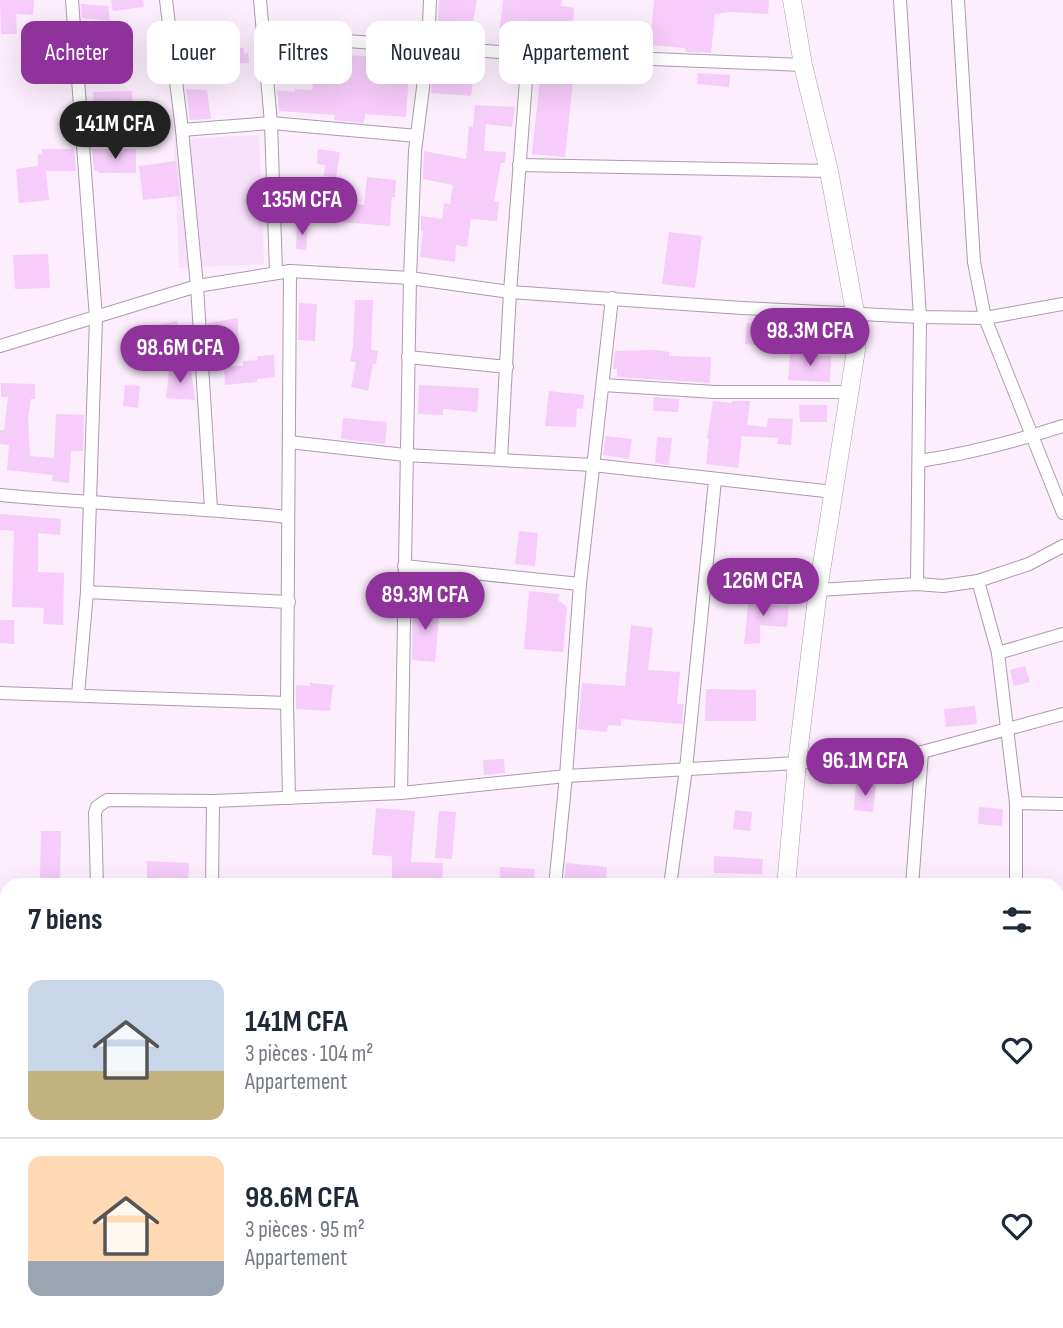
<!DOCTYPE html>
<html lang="fr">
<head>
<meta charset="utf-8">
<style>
  body { margin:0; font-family:"Sofia Sans Condensed",sans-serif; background:#f2f2f3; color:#1f2937; height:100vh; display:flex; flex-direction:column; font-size:26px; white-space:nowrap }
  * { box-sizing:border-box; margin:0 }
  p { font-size:23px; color:#747a83 }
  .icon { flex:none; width:38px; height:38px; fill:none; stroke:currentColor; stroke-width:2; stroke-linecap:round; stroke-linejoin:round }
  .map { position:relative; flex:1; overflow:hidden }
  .panel { position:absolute; left:0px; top:878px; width:1064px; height:450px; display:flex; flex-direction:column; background:#fff; border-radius:21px 21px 0 0; box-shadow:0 7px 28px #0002 }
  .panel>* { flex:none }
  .banner { position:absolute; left:21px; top:21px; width:700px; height:63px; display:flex; gap:14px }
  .price { position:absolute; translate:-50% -60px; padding:0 16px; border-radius:24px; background:#90329b; color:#fff; font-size:23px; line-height:46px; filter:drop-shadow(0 2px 4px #0008) }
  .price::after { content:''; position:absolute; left:50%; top:42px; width:21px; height:16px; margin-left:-10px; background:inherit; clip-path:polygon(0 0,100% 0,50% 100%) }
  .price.active { background:#222; color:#fff }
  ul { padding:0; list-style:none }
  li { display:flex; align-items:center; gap:21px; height:175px; padding:0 28px }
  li+li { border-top:2px solid #e0e1e3 }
  li span { display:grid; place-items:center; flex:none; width:196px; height:140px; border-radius:14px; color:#555 }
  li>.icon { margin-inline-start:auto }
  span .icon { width:84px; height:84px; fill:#fffc; stroke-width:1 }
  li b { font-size:30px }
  h2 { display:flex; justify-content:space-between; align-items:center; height:84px; padding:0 28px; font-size:30px }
  .pill { padding:0 24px; border-radius:14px; background:#fff; box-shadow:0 7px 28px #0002; font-size:24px; line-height:63px }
  .pill.active { background:#90329b; color:#fff }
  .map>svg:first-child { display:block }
</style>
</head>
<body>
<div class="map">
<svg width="1063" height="1328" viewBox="0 0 1063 1328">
  <rect width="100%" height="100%" fill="#fceefd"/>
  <!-- built -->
  <path fill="#f8e1fb" d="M259,135l5,129 -85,4 -5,-129z"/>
  <!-- green -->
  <path fill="#d9b5dc" d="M1057,1165h6v163h-285v-7h279z"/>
  <!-- building -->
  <g fill="#f6ccfa">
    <path d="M0,0h34l-1,15 -17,-1 1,20h-16z"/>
    <path d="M111,0h32l1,7 -31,4z"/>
    <path d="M439,0h38l-7,40 -33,-6z"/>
    <path d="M503,0h59l-1,6 13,2 -1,15 -13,-1 -1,9 -42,-8 -3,21 -16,-2z"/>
    <path d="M654,0h115l-1,14 -36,-2 -17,2 -4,39 -25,-1 -1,-4 -35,-3z"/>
    <path d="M81,4l27,2 2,15 -28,-3z"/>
    <path d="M599,26l16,2 -2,21 -16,-1z"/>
    <path d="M244,48v6l4,-1 1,10 -39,2 -1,-15z"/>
    <path d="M339,50l13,2 -1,3 59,5 -4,57 -41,-3 -1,9 -30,-3 1,-5 -56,-4 -2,-21 18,2v-3l17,1 5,-36 20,3z"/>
    <path d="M435,61l21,2 -1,17 18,2 -2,14 -40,-3z"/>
    <path d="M541,69l33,3 -9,85 -33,-3z"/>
    <path d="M698,73l32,2 -1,12 -32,-3z"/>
    <path d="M186,89l21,1 4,29 -21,1z"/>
    <path d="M132,91l1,24 -38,2 -2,-25z"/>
    <path d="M475,105l40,2 -3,20 -26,-3 -2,27 22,1 -1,11h-4l-7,38 5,1 -2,19 -26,-2 -4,28 -11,-2 -1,17 -35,-5 3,-26h-2v-15l21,3 2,-16 6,1 3,-19 -30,-6 1,-28 42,8 3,-33 4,1z"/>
    <path d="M42,149h32l2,22h-30l3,29 -30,3 -3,-34 22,-3v-12h4z"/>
    <path d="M92,149h44v24h-38v-2h-4z"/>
    <path d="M318,149l22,3 -4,26 -12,-2 1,-11 -8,-1z"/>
    <path d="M176,161l4,35 -37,4 -4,-34z"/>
    <path d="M367,177l29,3 -1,17h-3l-2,29 -48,-4 1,-19 21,2z"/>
    <path d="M297,224h11l-2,26 -10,-1z"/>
    <path d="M669,232l33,4 -7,52 -33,-4z"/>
    <path d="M48,254l2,34 -35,1 -2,-34z"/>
    <path d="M355,300h18l-2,50 7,1 -2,13h-3l-5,27 -17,-4 5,-25 -6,-1 3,-14z"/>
    <path d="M299,303l18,1 -2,37 -17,-1z"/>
    <path d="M238,318v20l-29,5 -1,-20z"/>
    <path d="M177,321l2,9h5l3,17 -16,3 -2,20 -16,-1 3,-44z"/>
    <path d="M757,321l16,1 -2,24 -26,-2 2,-21 10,1z"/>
    <path d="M654,350l15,2v4l42,1 -1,26 -93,-6v-8h-4l2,-18z"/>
    <path d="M790,354l41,2 -1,26 -42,-2z"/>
    <path d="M274,355l1,22 -18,2v3l-32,3 -1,-19h19v-5l15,-1v-4z"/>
    <path d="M169,370h22l4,30 -29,-2z"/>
    <path d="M1,383l34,1v15h-4l-3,19 2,38 24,2 2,-44 28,1 -1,36h-12l-2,32 -17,-2 1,-6 -46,-5 2,-25 -9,-1v-14h4l4,-33h-7z"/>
    <path d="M125,385l15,1 -2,22 -15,-2z"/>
    <path d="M419,385l60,3 -2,24 -34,-3v6l-25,-1z"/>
    <path d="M549,391l35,4 -1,14 -6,-1 -1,19 -31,-1z"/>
    <path d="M654,397l25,2 -1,13 -25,-1z"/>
    <path d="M713,401l19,2v-2h18l-3,24 20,2 1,-9 25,1 -2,26 -14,-1 1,-6 -36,-2 -4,32 -32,-4 3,-25h-2z"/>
    <path d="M799,405h28v17h-27z"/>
    <path d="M343,418l44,4 -2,22 -44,-5z"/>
    <path d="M606,436l26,3 -3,20 -26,-4z"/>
    <path d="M657,437l15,1 -3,27 -14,-2z"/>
    <path d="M0,514l61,5 -1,16 -22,-2v39l26,1 -1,52 -20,-1 1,-16 -32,-1 2,-76 -14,-1z"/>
    <path d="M519,531l19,2 -3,33 -20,-2z"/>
    <path d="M529,591l30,3 -1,6 9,7 -4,45 -39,-3z"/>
    <path d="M749,597l15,1v6l25,2 -2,21 -27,-2v18l-16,1z"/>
    <path d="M413,604l27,2 -5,56 -23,-2z"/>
    <path d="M0,620h14v24l-14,-1z"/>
    <path d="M631,625l22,3 -5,42 32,2 -3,32h7l-2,20 -61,-5v7l-13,-1 -1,7 -29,-3 4,-46 43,3z"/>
    <path d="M1025,666l5,16 -16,4 -4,-16z"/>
    <path d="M310,683l23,2 -3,26 -34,-2v-24l14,1z"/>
    <path d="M706,689l50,1v31h-51z"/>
    <path d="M975,706l2,18 -31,3 -2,-18z"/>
    <path d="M504,759l1,14 -21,2 -1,-15z"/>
    <path d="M856,784l20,1 -3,27 -19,-2z"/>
    <path d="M979,807l24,2 -1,17 -24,-2z"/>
    <path d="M376,808l39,3 -4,51 32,1 -1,23h-50v-30l-20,-1z"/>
    <path d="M735,810l17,2 -2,19 -17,-2z"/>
    <path d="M439,811l17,1 -4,47 -17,-1z"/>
    <path d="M41,831h20l-1,51 -20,-1z"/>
    <path d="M714,856l49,3 -1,15 -48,-1z"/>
    <path d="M147,861l42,2 -1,23h-41z"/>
    <path d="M566,863l41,4 -2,19h-41z"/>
    <path d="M500,867l35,2 -2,17h-34z"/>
  </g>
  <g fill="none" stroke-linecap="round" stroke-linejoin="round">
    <!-- minor casing -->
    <g stroke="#ab9bad" stroke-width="14">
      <g id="minor">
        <path d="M72,0l24,318 -9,274 -9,103"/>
        <path d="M166,0l16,130 15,156 14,223"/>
        <path d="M260,0l11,123 5,149"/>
        <path d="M900,0l20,317 -3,267"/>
        <path d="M958,0l16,262 11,56 78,195"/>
        <path d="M263,35l265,19 275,11"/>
        <path d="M182,130l89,-7 146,13"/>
        <path d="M519,165l310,6"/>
        <path d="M0,346l197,-60 93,-15 120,7 100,14 232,16 178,9 65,1 78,-14"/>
        <path d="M408,357l99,10"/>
        <path d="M603,385l112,7h135"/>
        <path d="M289,442l116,13 188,10 241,27"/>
        <path d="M501,459l9,-167 18,-238"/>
        <path d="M919,461c49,-7 97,-20 144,-35"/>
        <path d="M0,495c96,9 192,12 288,22"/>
        <path d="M404,566l176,18"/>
        <path d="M978,581l20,72 18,150v83"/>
        <path d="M818,590l99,-6 26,2 35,-5 51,-17 34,-18"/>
        <path d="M87,592l202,10"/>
        <path d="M998,653l65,-19"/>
        <path d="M0,693l287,10"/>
        <path d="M401,793l9,-515 5,-127 13,-103 2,-48"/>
        <path d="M289,798l-2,-95 3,-432"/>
        <path d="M1016,803l47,1"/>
        <path d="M97,886l-2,-73 2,-6 10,-7 106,1 188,-8 165,-17 231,-13 125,-11 141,-38"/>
        <path d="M212,886l1,-85"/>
        <path d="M555,886l11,-110 14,-192 32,-286"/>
        <path d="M670,886l16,-117 29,-289"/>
        <path d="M912,886l10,-134"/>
        <path d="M1057,953h6"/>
        <path d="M0,994h7"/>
        <path d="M1057,1148l6,1"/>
        <path d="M325,1321l1,7"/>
        <path d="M543,1321l2,7"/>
        <path d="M642,1321l2,7"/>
        <path d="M89,1328v-7"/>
        <path d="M196,1328v-7"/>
        <path d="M478,1328v-7"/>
      </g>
    </g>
    <!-- secondary casing -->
    <g stroke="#ab9bad" stroke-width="19">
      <g id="secondary">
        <path d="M786,886l11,-123 21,-173 38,-240 -1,-38 -26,-141 -26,-106 -11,-65"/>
        <path d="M752,1328v-7"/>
      </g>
    </g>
    <!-- minor -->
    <use href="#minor" stroke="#fff" stroke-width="12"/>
    <!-- secondary -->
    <use href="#secondary" stroke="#fff" stroke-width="18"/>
  </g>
</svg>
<b class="price active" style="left:115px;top:161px">141M CFA</b>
<b class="price" style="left:302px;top:237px">135M CFA</b>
<b class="price" style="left:810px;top:368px">98.3M CFA</b>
<b class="price" style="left:180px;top:385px">98.6M CFA</b>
<b class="price" style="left:763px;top:618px">126M CFA</b>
<b class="price" style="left:425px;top:632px">89.3M CFA</b>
<b class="price" style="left:865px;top:798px">96.1M CFA</b>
<div class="banner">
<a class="pill active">Acheter</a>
<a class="pill">Louer</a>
<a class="pill">Filtres</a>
<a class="pill">Nouveau</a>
<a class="pill">Appartement</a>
</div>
<section class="panel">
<h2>7 biens<svg class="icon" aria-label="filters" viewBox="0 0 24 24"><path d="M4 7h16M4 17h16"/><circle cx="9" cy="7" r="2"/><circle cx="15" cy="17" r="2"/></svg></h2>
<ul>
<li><span style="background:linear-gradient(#c9d6e8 65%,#c2b280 0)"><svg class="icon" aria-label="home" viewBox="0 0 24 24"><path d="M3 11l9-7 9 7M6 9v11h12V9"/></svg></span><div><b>141M CFA</b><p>3 pièces · 104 m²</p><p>Appartement</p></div><svg class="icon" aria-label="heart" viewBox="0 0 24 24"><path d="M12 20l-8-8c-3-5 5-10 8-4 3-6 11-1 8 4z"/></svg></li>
<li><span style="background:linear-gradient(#ffd9b3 75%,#9aa5b1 0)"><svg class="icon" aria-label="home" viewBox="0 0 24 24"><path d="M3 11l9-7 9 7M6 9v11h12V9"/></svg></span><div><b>98.6M CFA</b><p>3 pièces · 95 m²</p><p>Appartement</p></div><svg class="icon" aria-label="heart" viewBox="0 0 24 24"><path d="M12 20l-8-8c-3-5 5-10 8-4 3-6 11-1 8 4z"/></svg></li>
</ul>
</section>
</div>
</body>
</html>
